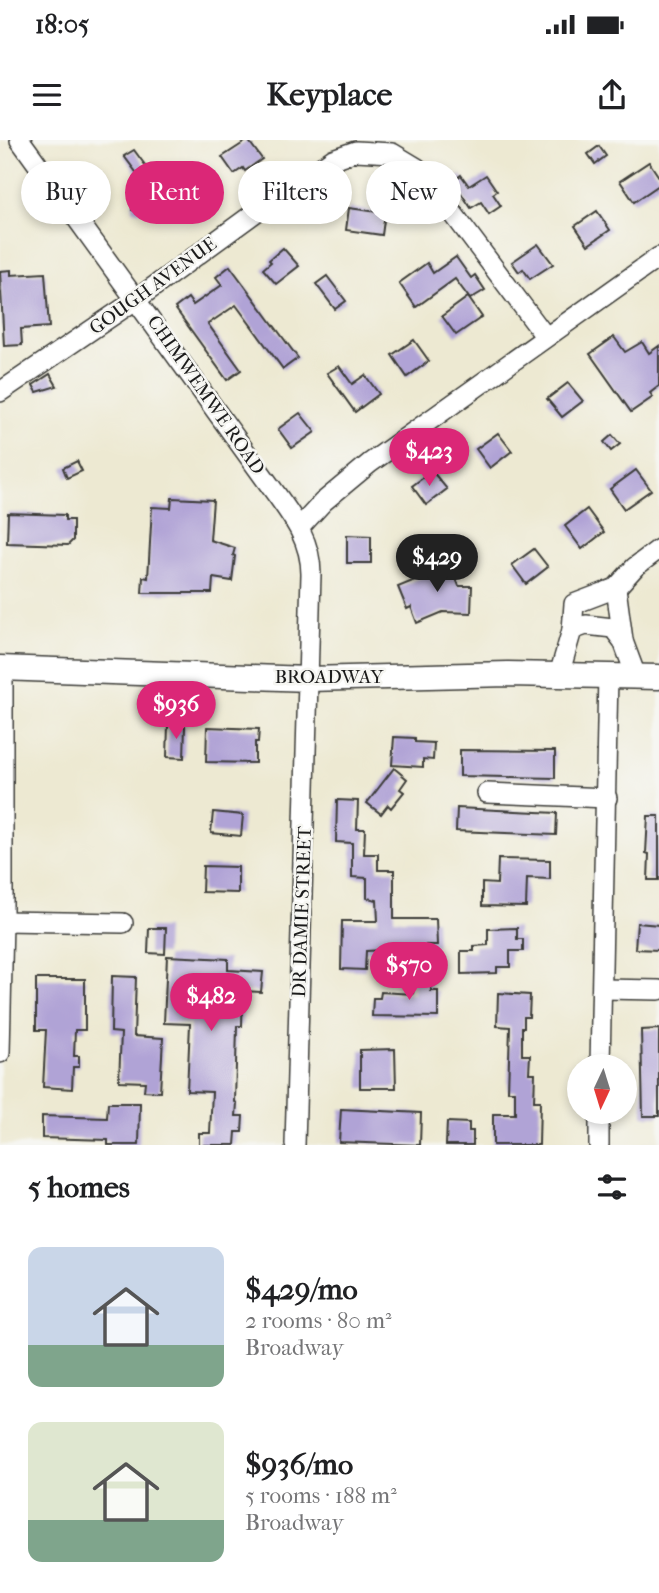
<!DOCTYPE html>
<html lang="en">
<head>
<meta charset="utf-8">
<style>
  body { margin:0; font-family:"IM FELL French Canon",serif; background:#f2f2f2; color:#202124; height:100vh; display:flex; flex-direction:column; font-size:26px; white-space:nowrap }
  * { box-sizing:border-box; margin:0 }
  p { font-size:23px; color:#757577 }
  .icon { flex:none; width:38px; height:38px; fill:none; stroke:currentColor; stroke-width:2; stroke-linecap:round; stroke-linejoin:round }
  .map { position:relative; height:1005px; overflow:hidden }
  .details { display:flex; flex-direction:column; background:#fff; flex:1 }
  .details>* { flex:none }
  .top-card { position:absolute; left:21px; top:21px; width:618px; height:63px; display:flex; gap:14px }
  .needle { width:46px; rotate:184deg }
  .controls { position:absolute; left:567px; top:914px; display:grid; gap:14px }
  .controls a { display:grid; place-items:center; width:70px; height:70px; border-radius:50%; background:#fff; box-shadow:0 4px 10px #0003; font-size:35px }
  .price { position:absolute; translate:-50% -60px; padding:0 16px; border-radius:24px; background:#db2777; color:#fff; font-size:23px; line-height:46px; filter:drop-shadow(0 2px 4px #0008) }
  .price::after { content:''; position:absolute; left:50%; top:42px; width:21px; height:16px; margin-left:-10px; background:inherit; clip-path:polygon(0 0,100% 0,50% 100%) }
  .price.active { background:#222; color:#fff }
  ul { padding:0; list-style:none }
  li { display:flex; align-items:center; gap:21px; height:175px; padding:0 28px }
  li span { display:grid; place-items:center; flex:none; width:196px; height:140px; border-radius:14px; color:#555 }
  li>.icon { margin-inline-start:auto }
  span .icon { width:84px; height:84px; fill:#fffc; stroke-width:1 }
  li b { font-size:30px }
  h2 { display:flex; justify-content:space-between; align-items:center; height:84px; padding:0 28px; font-size:30px }
  .chip { padding:0 24px; border-radius:32px; background:#fff; box-shadow:0 4px 10px #0003; font-size:24px; line-height:63px }
  .chip.active { background:#db2777; color:#fff }
  .status { display:flex; justify-content:space-between; align-items:center; height:49px; padding:0 35px; background:#fff; direction:ltr }
  .status svg { height:19px; fill:currentColor }
  header { display:flex; justify-content:space-between; align-items:center; height:91px; padding:0 28px; background:#fff; font-size:32px; font-weight:800 }
  .map>svg:first-child { display:block }
</style>
</head>
<body>
<div class="status"><b>18:05</b><svg viewBox="0 0 49 12"><path d="M0 12V9h3v3zM5 12V6h3v6zM10 12V3h3v9zM15 12V0h3v12zM26 1h20v11H26zM47 4h2v5h-2z"/></svg></div>
<header><svg class="icon" aria-label="menu" viewBox="0 0 24 24"><path d="M4 6h16M4 12h16M4 18h16"/></svg>Keyplace<svg class="icon" aria-label="share" viewBox="0 0 24 24"><path d="M12 15V3M7 8l5-5 5 5M5 13v7h14v-7"/></svg></header>
<div class="map">
<svg width="659" height="1005" viewBox="0 0 659 1005">
  <rect width="100%" height="100%" fill="#f6f6f2"/>
  <filter id="ink" filterUnits="userSpaceOnUse"><feTurbulence type="fractalNoise" baseFrequency=".0143" numOctaves="2"/><feDisplacementMap in="SourceGraphic" scale="14" xChannelSelector="R" yChannelSelector="G"/><feConvolveMatrix kernelMatrix="1 2 1 2 8 2 1 2 1" color-interpolation-filters="sRGB"/></filter>
  <filter id="wash" filterUnits="userSpaceOnUse"><feTurbulence type="fractalNoise" baseFrequency=".00686" numOctaves="4" result="noise"/><feDisplacementMap in="SourceGraphic" scale="28" xChannelSelector="R" yChannelSelector="G"/><feGaussianBlur stdDeviation="1.57" result="paint"/><feColorMatrix in="noise" values="0 0 0 0 0 0 0 0 0 0 0 0 0 0 0 0 0 1.4 0 .05"/><feComposite in="paint" operator="in"/></filter>
  <g filter="url(#wash)">
    <rect width="100%" height="100%" fill="#ede9d2"/>
    <g id="blocks">
      <!-- building -->
      <g fill="#b0a3d6">
        <path d="M248,0l14,19 -17,12 -2,-3 -9,6 -12,-17z"/>
        <path d="M599,6l7,10 -11,8 -7,-10z"/>
        <path d="M134,10l14,19 -9,7 -15,-20z"/>
        <path d="M649,22l10,15v8l-25,17 -14,-21z"/>
        <path d="M461,35l8,11 17,-11 11,16 -4,3 8,12 -12,8 -8,-12 -10,6 -18,-27z"/>
        <path d="M135,49l35,4 -3,22 -35,-5z"/>
        <path d="M349,68l36,5 -3,22 -36,-5z"/>
        <path d="M597,71l13,19 -22,15 -13,-19z"/>
        <path d="M538,104l15,20 -23,15 -7,-10 -4,3 -7,-10z"/>
        <path d="M283,108l16,18 -23,18 -13,-15 8,-7 -2,-2z"/>
        <path d="M456,117l15,21 4,-3 10,15 -15,9 -15,-20 -39,28 -17,-24 28,-20 6,10z"/>
        <path d="M230,126l68,92 -15,11 -47,-64 -28,19 33,46 -14,10 -52,-72 13,-10 5,7 29,-20 -6,-8z"/>
        <path d="M11,130v5l34,-2 4,54 -28,2 1,16 -18,1 -4,-75z"/>
        <path d="M327,136l19,25 -11,8 -19,-25z"/>
        <path d="M468,157l14,20 -26,18 -14,-19z"/>
        <path d="M614,197l11,15 17,-10 7,11 10,-7v40l-9,7 3,4 -22,15 -41,-58z"/>
        <path d="M414,200l15,21 -22,16 -15,-22z"/>
        <path d="M339,226l13,18 13,-9 14,19 -24,18 -28,-39z"/>
        <path d="M50,234l7,12 -20,6 -4,-7z"/>
        <path d="M568,243l15,18 -21,16 -15,-18z"/>
        <path d="M300,273l15,19 -23,16 -14,-19z"/>
        <path d="M498,293l14,18 -22,17 -14,-19z"/>
        <path d="M612,295l8,9 -9,7 -7,-9z"/>
        <path d="M77,321l5,10 -15,7 -4,-10z"/>
        <path d="M636,330l15,20 -27,19 -14,-20z"/>
        <path d="M432,331l15,18 -21,16 -14,-19z"/>
        <path d="M172,358l41,2 -3,40 25,8 -2,7 2,1 -3,25 -19,-3 -1,15h-70l1,-16 5,1 4,-71 19,1z"/>
        <path d="M587,369l17,23 -22,17 -17,-23z"/>
        <path d="M8,373l57,2v5h8v20l-5,5 -61,-2z"/>
        <path d="M347,395l24,1v27h-24z"/>
        <path d="M534,409l14,18 -22,17 -14,-19z"/>
        <path d="M447,416l12,30h13l-1,27 -28,-1 -26,11 -6,-16 -4,2 -9,-22 44,-18 -6,-6z"/>
        <path d="M168,585l17,1 -1,32 -17,-1z"/>
        <path d="M207,587l52,2 -1,13h-3v21l-49,-1z"/>
        <path d="M394,597l21,1v4l19,1 -1,17 -10,-1v8l-31,-2z"/>
        <path d="M460,610l95,1v27l-95,-2z"/>
        <path d="M394,628l13,11 -7,10 4,3 -13,16 -3,-3 -7,9 -14,-11z"/>
        <path d="M337,660l21,1 -1,28h8l-1,25h14v16h16v49h42l1,26h-11v3l-60,3 -1,19 -24,-1 1,-48h36l-1,-21 -10,-2v-20l-15,-1v-34l-16,-1z"/>
        <path d="M457,668l100,5 -1,22 -100,-4z"/>
        <path d="M213,672l30,3 -2,21 -30,-3z"/>
        <path d="M648,676h11v64h-11l1,-26 -3,-1z"/>
        <path d="M498,719l52,1v19l-23,-1 -1,29 -44,-1v-23l15,1z"/>
        <path d="M203,726l35,1v26l-36,-1z"/>
        <path d="M637,783l22,2v25l-24,-1z"/>
        <path d="M149,788h17l-1,26 -17,-1z"/>
        <path d="M517,788v11h6v12h-13v16h-13v6l-36,1v-23h13v-5l14,-1v-16z"/>
        <path d="M167,816l61,3v11l35,2 -2,20 -18,-1 -1,35h-5l-2,76 2,1 -1,13h7l-1,16h-6l-1,13h-36v-12h11l2,-41 -25,-1 3,-67 -26,-1z"/>
        <path d="M112,836l24,1 -2,59 29,2 -3,54 -16,-1 1,-9 -26,-1 2,-48 -10,-1z"/>
        <path d="M414,837h17v14h7v26l-66,-1 1,-18h7l1,-6 32,2z"/>
        <path d="M36,839h49v51h-10l-1,26h5v11h-6l-1,22 -29,-2 3,-57h-10z"/>
        <path d="M498,853l32,2 -1,22h-5v10h-2v28h8l-1,18h6l-1,28h6l-1,44h-46v-31h22v-23h-7l2,-64 -13,-1z"/>
        <path d="M659,889v87h-16l-2,-86z"/>
        <path d="M395,909l1,39h-36v-38z"/>
        <path d="M108,963h32l-1,42h-31v-5l-66,-2v-22l65,2z"/>
        <path d="M341,969l80,4 -1,32 -81,-3z"/>
        <path d="M447,982l22,1v8h4v14h-27z"/>
      </g>
    </g>
  </g>
  <g filter="url(#ink)">
    <use href="#blocks" fill-opacity="0" stroke="#3b3b37" stroke-width="2"/>
    <g fill="none" stroke-linecap="round" stroke-linejoin="round">
      <!-- minor casing -->
      <g stroke="#3b3b37" stroke-width="22">
        <g id="minor">
          <path d="M20,0l251,347c20,28 40,52 40,87l-16,571"/>
          <path d="M0,252l137,-93 119,-87 77,-53 23,-8 36,2 25,15 14,16 114,152"/>
          <path d="M300,387l23,-25 47,-39 289,-206"/>
          <path d="M616,448l7,52"/>
          <path d="M572,490l2,-26 42,-16 19,-21 24,-18"/>
          <path d="M559,535l13,-45 14,-5 27,3 10,13 13,35"/>
          <path d="M487,653l120,5"/>
          <path d="M3,781l120,2"/>
          <path d="M602,849l57,1"/>
          <path d="M0,913l3,-132v-253"/>
          <path d="M600,926l8,-391"/>
          <path d="M599,1005v-34"/>
        </g>
      </g>
      <!-- major casing -->
      <g stroke="#3b3b37" stroke-width="27">
        <path id="major" d="M0,528l308,11 200,-5 151,3"/>
      </g>
      <!-- minor -->
      <use href="#minor" stroke="#fff" stroke-width="19"/>
      <!-- major -->
      <use href="#major" stroke="#fff" stroke-width="24"/>
    </g>
  </g>
  <g text-anchor="middle" dominant-baseline="central" stroke-width="5" stroke-linejoin="round" paint-order="stroke">
    <!-- street labels -->
    <g font-size="19" fill="#1c1c1c" stroke="#f6f6f2">
      <text transform="translate(153 146) rotate(-36)">GOUGH AVENUE</text>
      <text transform="translate(206 255) rotate(55)">CHIMWEMWE ROAD</text>
      <text x="329" y="537">BROADWAY</text>
      <text transform="translate(302 772) rotate(-88)">DR DAMIE STREET</text>
    </g>
  </g>
</svg>
<div class="controls">
<a><svg class="needle" viewBox="-14 -14 28 28"><path d="M0-13l5 13h-10z" fill="#e53935"/><path d="M0 13l5-13h-10z" fill="#757577"/></svg></a>
</div>
<b class="price" style="left:429px;top:348px">$423</b>
<b class="price active" style="left:437px;top:454px">$429</b>
<b class="price" style="left:176px;top:601px">$936</b>
<b class="price" style="left:409px;top:862px">$570</b>
<b class="price" style="left:211px;top:893px">$482</b>
<div class="top-card">
<a class="chip">Buy</a>
<a class="chip active">Rent</a>
<a class="chip">Filters</a>
<a class="chip">New</a>
</div>
</div>
<section class="details">
<h2>5 homes<svg class="icon" aria-label="filters" viewBox="0 0 24 24"><path d="M4 7h16M4 17h16"/><circle cx="9" cy="7" r="2"/><circle cx="15" cy="17" r="2"/></svg></h2>
<ul>
<li><span style="background:linear-gradient(#c9d6e8 70%,#7fa58c 0)"><svg class="icon" aria-label="home" viewBox="0 0 24 24"><path d="M3 11l9-7 9 7M6 9v11h12V9"/></svg></span><div><b>$429/mo</b><p>2 rooms · 80 m²</p><p>Broadway</p></div></li>
<li><span style="background:linear-gradient(#dfe7d0 70%,#7fa58c 0)"><svg class="icon" aria-label="home" viewBox="0 0 24 24"><path d="M3 11l9-7 9 7M6 9v11h12V9"/></svg></span><div><b>$936/mo</b><p>5 rooms · 188 m²</p><p>Broadway</p></div></li>
</ul>
</section>
</body>
</html>
